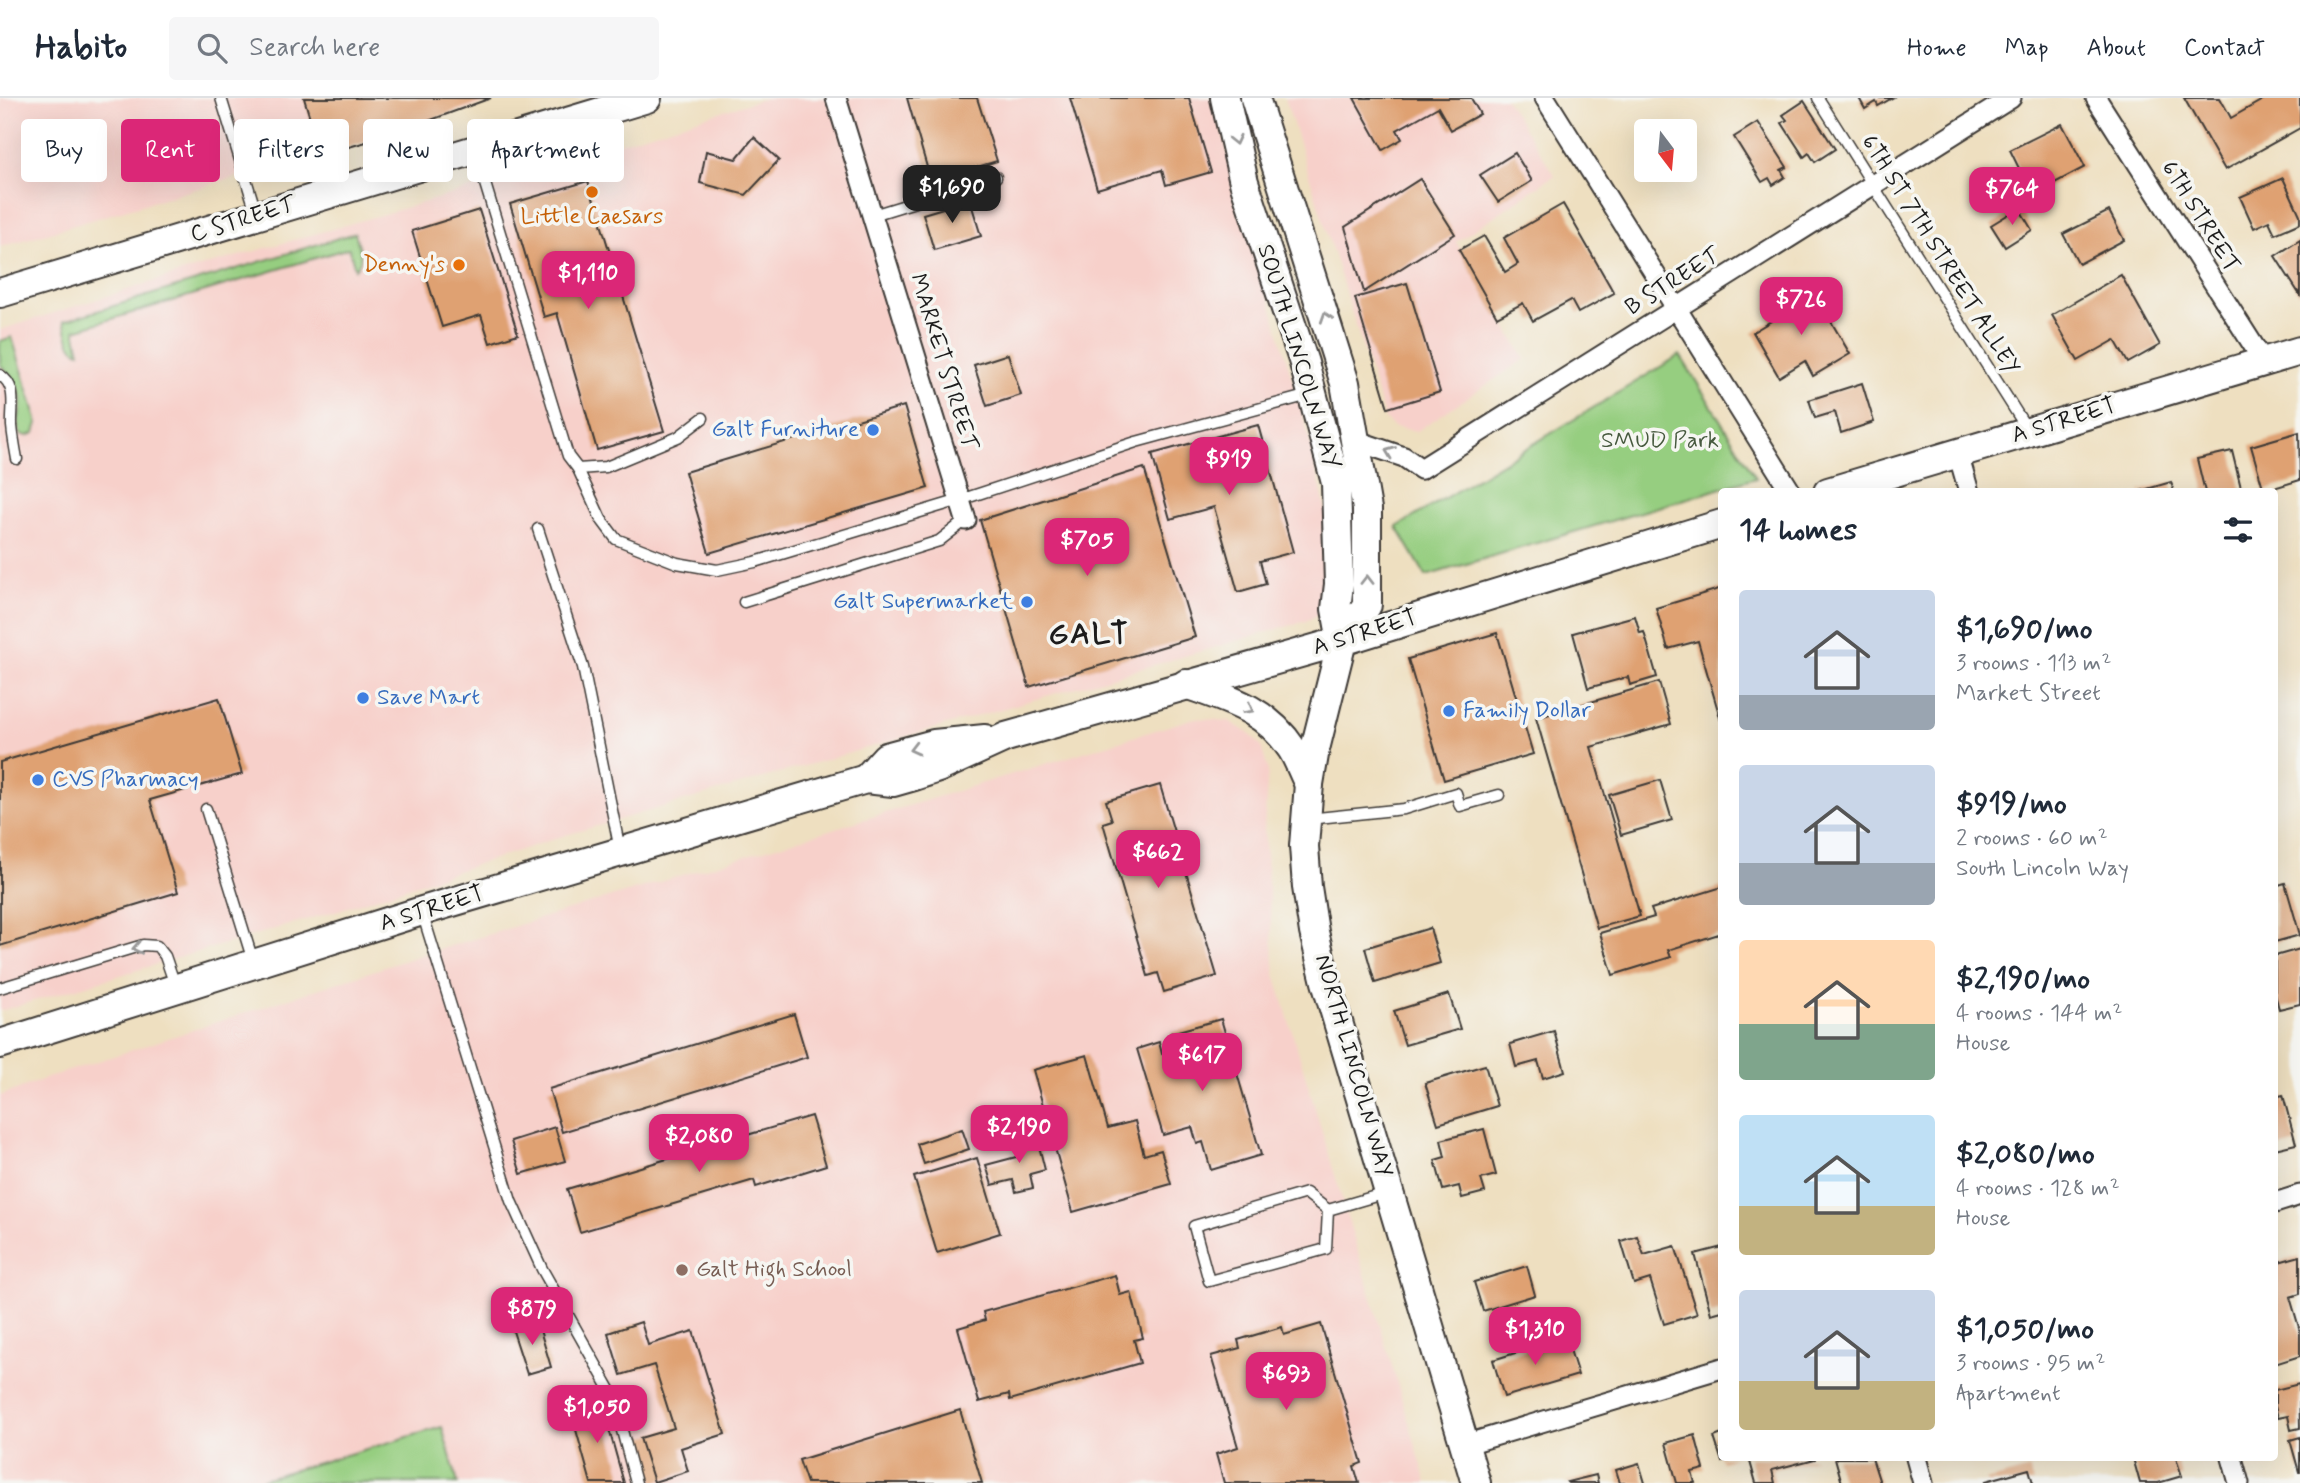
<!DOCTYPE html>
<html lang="en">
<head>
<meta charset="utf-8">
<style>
  body { margin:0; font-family:Mynerve,sans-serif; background:#f6f6f7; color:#1f2937; height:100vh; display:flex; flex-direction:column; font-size:26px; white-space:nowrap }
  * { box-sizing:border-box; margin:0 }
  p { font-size:23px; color:#747a83 }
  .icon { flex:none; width:38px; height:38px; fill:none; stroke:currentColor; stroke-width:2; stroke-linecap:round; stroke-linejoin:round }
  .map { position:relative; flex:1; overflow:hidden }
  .sheet { position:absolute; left:1718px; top:390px; width:560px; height:973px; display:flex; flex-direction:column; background:#fff; border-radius:7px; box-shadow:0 7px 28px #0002 }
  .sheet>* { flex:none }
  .guide { position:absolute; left:21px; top:21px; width:665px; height:63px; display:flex; gap:14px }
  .needle { width:46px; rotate:164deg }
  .fabs { position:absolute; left:1634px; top:21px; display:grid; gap:14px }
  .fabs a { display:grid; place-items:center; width:63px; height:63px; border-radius:7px; background:#fff; box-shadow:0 7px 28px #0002; font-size:35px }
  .price { position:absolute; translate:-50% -60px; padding:0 16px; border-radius:14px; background:#db2777; color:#fff; font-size:23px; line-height:46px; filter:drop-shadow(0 2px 4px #0008) }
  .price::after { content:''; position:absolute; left:50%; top:42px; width:21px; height:16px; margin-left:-10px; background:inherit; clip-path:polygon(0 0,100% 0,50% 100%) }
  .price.selected { background:#222; color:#fff }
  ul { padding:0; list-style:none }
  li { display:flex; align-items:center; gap:21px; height:175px; padding:0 21px }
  li span { display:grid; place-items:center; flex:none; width:196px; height:140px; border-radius:7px; color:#555 }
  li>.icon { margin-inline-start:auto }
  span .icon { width:84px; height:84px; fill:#fffc; stroke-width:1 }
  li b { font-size:30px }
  h2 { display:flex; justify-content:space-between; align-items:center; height:84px; padding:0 21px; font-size:30px }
  .tag { padding:0 24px; border-radius:7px; background:#fff; box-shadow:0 7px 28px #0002; font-size:24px; line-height:63px }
  .tag.selected { background:#db2777; color:#fff }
  header { display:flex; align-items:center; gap:42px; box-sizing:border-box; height:98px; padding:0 35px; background:#fff; border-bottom:2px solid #e0e1e3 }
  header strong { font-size:33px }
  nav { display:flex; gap:38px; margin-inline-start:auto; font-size:24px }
  .search { width:490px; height:63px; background:#f6f6f7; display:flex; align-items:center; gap:18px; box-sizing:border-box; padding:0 24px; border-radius:7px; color:#747a83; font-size:26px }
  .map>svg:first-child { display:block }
</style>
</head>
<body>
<header>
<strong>Habito</strong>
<div class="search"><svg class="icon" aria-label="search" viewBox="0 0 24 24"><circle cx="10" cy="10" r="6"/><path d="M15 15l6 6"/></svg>Search here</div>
<nav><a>Home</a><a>Map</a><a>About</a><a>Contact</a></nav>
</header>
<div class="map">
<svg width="2300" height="1385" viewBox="0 0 2300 1385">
  <rect width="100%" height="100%" fill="#f6f6f2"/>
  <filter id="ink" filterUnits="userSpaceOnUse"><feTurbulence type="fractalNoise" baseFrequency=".0143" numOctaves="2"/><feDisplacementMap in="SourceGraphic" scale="14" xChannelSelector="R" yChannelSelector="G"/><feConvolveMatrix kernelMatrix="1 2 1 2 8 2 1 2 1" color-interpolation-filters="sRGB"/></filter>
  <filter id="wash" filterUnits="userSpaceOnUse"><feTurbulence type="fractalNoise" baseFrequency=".00686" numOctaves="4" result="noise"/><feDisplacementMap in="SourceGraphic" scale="28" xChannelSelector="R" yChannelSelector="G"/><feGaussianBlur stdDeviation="1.57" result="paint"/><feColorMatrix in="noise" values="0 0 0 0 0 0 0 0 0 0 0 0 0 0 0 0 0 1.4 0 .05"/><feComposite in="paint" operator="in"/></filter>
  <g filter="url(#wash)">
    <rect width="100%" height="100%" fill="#eedfc0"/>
    <!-- built -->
    <g fill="#f7d0ca">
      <path d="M0,0h503l-503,149z"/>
      <path d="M766,0h448l20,79 74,257 19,81v77l-9,22 -12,7 -740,214 -227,75 -339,101v-681l200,-63 236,-68z"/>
      <path d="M1285,0h220l50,77 -99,67 69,117 -108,72 -23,-4 -9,-8z"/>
      <path d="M1195,620l34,3 22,14 10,11 7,24 -4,60 11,144 152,509h-1427v-387l47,-18 368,-121z"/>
    </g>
    <!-- green -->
    <g fill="#96ce80" stroke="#59754e" stroke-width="2">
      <path d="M355,135c3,12 11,26 0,36l-6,-21 -274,82 5,22c-12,-3 -13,-20 -16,-31z"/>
      <path d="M12,239l26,86 -3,10 -8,3 -7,-2c-4,-10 0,-19 1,-29 1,-16 -9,-30 -21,-40v-24z"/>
      <path d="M1680,257l76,123 -330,98 -29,-49z"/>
      <path d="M442,1329l16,56h-194l-1,-4z"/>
    </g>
    <g id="blocks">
      <!-- building -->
      <g fill="#dfa172">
        <path d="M304,0h187l-90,33 -2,-7 -28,9 2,7 -52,15z"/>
        <path d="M907,0h70l20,63 -66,20z"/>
        <path d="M1070,0h119l22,74 -45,13 -4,-15 -65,19z"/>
        <path d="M1354,0h117l9,16 -29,16 -13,-23 -41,23 5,9 -19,11z"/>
        <path d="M1859,0h33l-14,8 -2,-4 -11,7z"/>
        <path d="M2184,0h36l11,20 35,-20h34v30l-75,42z"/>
        <path d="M1804,3l31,48 -20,13 -6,-9 -5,4 -22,-34 5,-3 -4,-5z"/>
        <path d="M1758,24l29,45 -6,3 4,7 -12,8 -4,-7 -7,4 -28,-45z"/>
        <path d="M2062,26l23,43 -53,28 -22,-45z"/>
        <path d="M754,39l25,23 -33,35 -46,-12 6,-32 30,8z"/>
        <path d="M1515,55l17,28 -34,21 -18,-27z"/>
        <path d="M2283,80l17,37v8l-25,11 -6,-13 -15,7 -14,-31z"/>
        <path d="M1420,81l35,55 -91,58 -19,-65z"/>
        <path d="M588,83l76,250 -67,19 -40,-137 -13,4 -34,-113z"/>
        <path d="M970,102l11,36 -47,14 -11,-36z"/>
        <path d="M1563,106l51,89 -36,20 -7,-13 -38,21 -10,-18 -26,14 -38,-67 25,-14 21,36 13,-8 -14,-26z"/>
        <path d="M2019,110l13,22 -27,17 -14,-22z"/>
        <path d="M479,112l39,124 -28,9 -9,-28 -39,12 -30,-96z"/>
        <path d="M2109,113l15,29 -45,24 -16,-30z"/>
        <path d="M2300,142v55l-25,-39z"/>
        <path d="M2121,177l39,70 -32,18 -13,-23 -37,21 -26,-46z"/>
        <path d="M1407,185l33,109 -52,16 -33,-110z"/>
        <path d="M1812,191l38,65 -37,22 -8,-15 -26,16 -26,-45 18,-11 -3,-7z"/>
        <path d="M1008,256l13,41 -34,11 -13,-41z"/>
        <path d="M1862,285l12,39 -33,11 -6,-21 -20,6 -6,-18z"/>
        <path d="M904,308l24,82 -219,65 -24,-81z"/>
        <path d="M1258,327l35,127 -33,9 6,23 -28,8 -24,-85 -44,12 -18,-65z"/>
        <path d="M2299,334l1,48 -36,11 -13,-45z"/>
        <path d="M2232,353l10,41h-37l-8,-33z"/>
        <path d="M1144,370l51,169 -166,50 -49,-167z"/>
        <path d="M2171,384l3,10h-34v-1z"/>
        <path d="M1722,490v133h-1l-23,-80 -30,8 -12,-41z"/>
        <path d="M1635,518l5,17 4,-1 13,45 -27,8 -2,-8 -40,11 -15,-55z"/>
        <path d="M1497,535l36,121 -89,26 -36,-121z"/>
        <path d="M1659,584l12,42 -80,23 49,169 -43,12 -61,-210z"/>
        <path d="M219,600l23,76 -92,26 28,92 -178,54v-184z"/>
        <path d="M1660,682l12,40 -51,15 -12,-40z"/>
        <path d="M1160,687l57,191 -53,16 -6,-19 -10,3 -45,-153 9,-3 -6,-19z"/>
        <path d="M2285,785l15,52 -25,7v-56z"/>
        <path d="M1722,789v46l-54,17 3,7 -58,18 -13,-42 54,-16 -3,-8z"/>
        <path d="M1430,830l10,35 -65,20 -10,-35z"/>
        <path d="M2300,851v55l-21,5 -4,-15v-38z"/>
        <path d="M1449,896l11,35 -55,16 -11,-34z"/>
        <path d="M794,916l13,43 -245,75 -13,-43z"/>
        <path d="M1221,921l40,136 -50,15 -8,-28 -6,2 -5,-17 -29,8 -26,-86 22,-7 3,12 14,-4 -5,-17z"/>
        <path d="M1554,933l11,40 -22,7 -5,-17 -22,6 -6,-23z"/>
        <path d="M1087,957l21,73 27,-7 9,34 17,-5 10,34 -98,28 -40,-142z"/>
        <path d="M1485,967l12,41 -59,18 -13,-41z"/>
        <path d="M2283,997l13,49 -21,5v-52z"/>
        <path d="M811,1018l15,49 -70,22 -2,-7 -174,52 -13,-43z"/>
        <path d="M555,1029l10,34 -44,13 -10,-33z"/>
        <path d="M962,1031l7,20 -45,15 -7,-20z"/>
        <path d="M1484,1031l12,46 -15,4 4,13 -23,6 -3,-12 -16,4 -8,-30 10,-3 -4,-17z"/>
        <path d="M1036,1036l9,36 -15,4 3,14 -17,4 -3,-12 -21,5 -6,-20 34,-9 -4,-16z"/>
        <path d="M977,1060l23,75 -63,20 -23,-76z"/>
        <path d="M1637,1138l7,19 31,-9 22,68 -33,10 -14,-45 -16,5 -13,-43z"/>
        <path d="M1722,1149v64l-11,3 -16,-60z"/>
        <path d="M2300,1158v38l-10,3 10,34v25l-25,8v-101z"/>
        <path d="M1527,1168l8,29 -52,16 -9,-29z"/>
        <path d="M1115,1177l5,20 11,-3 12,46 -9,2 6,23 -130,37 -1,-6 -30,8 -21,-74 27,-8 -2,-8z"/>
        <path d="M537,1222l14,47 -24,7 -15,-46z"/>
        <path d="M641,1224l7,23 45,-14 32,103 -44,14 7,23 -34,11 -14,-44 34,-10 -20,-63 -33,10 -13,-42z"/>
        <path d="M1321,1226l41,139 -8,3 5,17h-135l-8,-29 22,-7 -27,-91 29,-8 -2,-8 44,-13 2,8z"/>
        <path d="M1566,1239l12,38 -74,22 -11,-37z"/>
        <path d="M2299,1286l1,44 -9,2 -3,-14 -10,2 -3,-12v-16z"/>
        <path d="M602,1306l22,79h-33l-20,-71z"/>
        <path d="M960,1312l22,73h-175l-8,-23z"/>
        <path d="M1722,1336v24h13l-13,4 -8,-25z"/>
        <path d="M1695,1337l9,34 -12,3 3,11h-18l-11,-40z"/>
        <path d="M2300,1339v35h-1l-9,-32z"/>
        <path d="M1749,1360h66v1l-43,11 3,13h-19z"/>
        <path d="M1835,1360h37l8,25h-38z"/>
        <path d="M2133,1360h43l6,18 -24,7h-18z"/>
        <path d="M1639,1365l6,20h-25l-4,-13z"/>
        <path d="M2029,1371l4,14h-46l-1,-2z"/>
        <path d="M1596,1377l2,8h-30l-1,-1z"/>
      </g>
    </g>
  </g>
  <g filter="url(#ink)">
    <use href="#blocks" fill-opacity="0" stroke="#3c3935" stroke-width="2"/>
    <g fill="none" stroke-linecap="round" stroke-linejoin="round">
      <!-- lane casing -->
      <g stroke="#3c3935" stroke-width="13">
        <g id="lane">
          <path d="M221,0l35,114"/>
          <path d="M1818,0l209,331"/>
          <path d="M476,56l92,302 10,13 28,-2 72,-30 25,-19"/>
          <path d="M873,117l123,-38"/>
          <path d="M0,277c18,11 11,33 12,51 1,11 3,22 5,33"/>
          <path d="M578,371l23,50 15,20 61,24 40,7 38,-8 205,-62 176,-58 173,-47"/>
          <path d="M538,431l45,138 37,183"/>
          <path d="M744,504l195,-61 27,-21"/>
          <path d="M206,711l47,152"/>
          <path d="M1308,721l96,-10 52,-16 4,13 39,-11"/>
          <path d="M422,814l89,289 31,68 70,124 24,90"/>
          <path d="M0,890l143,-43 14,1 8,10 10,29"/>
          <path d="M1328,1112l-2,39 -117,32 -15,-55 112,-33 22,17 58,-17"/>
        </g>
      </g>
      <!-- street casing -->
      <g stroke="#3c3935" stroke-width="23">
        <g id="street">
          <path d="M836,0l130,422"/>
          <path d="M1545,0l246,394"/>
          <path d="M2096,0l168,264"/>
          <path d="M1357,343l47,16 17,12 590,-371"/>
          <path d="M1958,355l11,39"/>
          <path d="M2275,1105l25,-8"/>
          <path d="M1464,1347l258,-77"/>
          <path d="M1916,1360l7,25"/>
          <path d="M2232,1360l7,25"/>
        </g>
      </g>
      <!-- secondary casing -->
      <g stroke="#3c3935" stroke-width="32">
        <g id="secondary">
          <path d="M1225,0l19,84 60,181 32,120 3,101 -3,25 6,32"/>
          <path d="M1255,0l90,285 22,126v96l-25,36 -27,108 -6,35 -5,62 3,41 7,45 12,50 150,501"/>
          <path d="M0,195l647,-195"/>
          <path d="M1828,394l472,-141"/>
          <path d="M1186,586c42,15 80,25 106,65 7,11 11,24 17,35"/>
          <path d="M866,681l20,-22 48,-13 51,-5"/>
          <path d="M0,946l422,-133 444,-132 27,3 21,-6 24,-8 68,-31 336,-96 380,-117"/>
        </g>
      </g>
      <!-- lane -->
      <use href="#lane" stroke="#fff" stroke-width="10"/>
      <!-- street -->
      <use href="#street" stroke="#fff" stroke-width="19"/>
      <!-- secondary -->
      <use href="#secondary" stroke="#fff" stroke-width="28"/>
    </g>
    <!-- one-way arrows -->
    <defs><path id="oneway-chevron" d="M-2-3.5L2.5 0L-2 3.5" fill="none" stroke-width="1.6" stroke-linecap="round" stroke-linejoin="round" transform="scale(1.75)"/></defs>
    <g stroke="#999">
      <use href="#oneway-chevron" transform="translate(1235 42) rotate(77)"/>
      <use href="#oneway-chevron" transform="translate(1326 219) rotate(-108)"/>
      <use href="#oneway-chevron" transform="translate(1390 354) rotate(-159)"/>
      <use href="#oneway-chevron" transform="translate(1367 482) rotate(-90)"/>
      <use href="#oneway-chevron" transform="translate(1249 611) rotate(30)"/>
      <use href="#oneway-chevron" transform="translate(914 651) rotate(166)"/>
      <use href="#oneway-chevron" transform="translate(137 850) rotate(168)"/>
    </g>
  </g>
  <!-- markers -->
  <g fill="#e8710a" stroke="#f6f6f2" stroke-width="2.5">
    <circle cx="592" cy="94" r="7"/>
    <circle cx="459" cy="167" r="7"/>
  </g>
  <g fill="#3f7fe0" stroke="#f6f6f2" stroke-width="2.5">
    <circle cx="873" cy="332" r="7"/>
    <circle cx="1027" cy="504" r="7"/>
    <circle cx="363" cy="600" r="7"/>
    <circle cx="1449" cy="613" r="7"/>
    <circle cx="38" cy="682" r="7"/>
  </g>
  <circle fill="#8d6e63" stroke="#f6f6f2" stroke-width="2.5" cx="682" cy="1172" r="7"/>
  <g text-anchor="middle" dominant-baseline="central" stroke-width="7" stroke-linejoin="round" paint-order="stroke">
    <!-- food labels -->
    <g font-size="23" fill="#c56008" stroke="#f6f6f2">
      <text x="592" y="119">Little Caesars</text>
      <text x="445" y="167" text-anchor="end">Denny's</text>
    </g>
    <!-- street labels -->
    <g font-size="23" fill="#1c1c1c" stroke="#f6f6f2">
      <text transform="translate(2200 119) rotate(58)">6TH STREET</text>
      <text transform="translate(243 122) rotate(-17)">C STREET</text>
      <text transform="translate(1940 157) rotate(58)">6TH ST 7TH STREET ALLEY</text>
      <text transform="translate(1673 184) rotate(-32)">B STREET</text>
      <text transform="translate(1298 259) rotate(73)">SOUTH LINCOLN WAY</text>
      <text transform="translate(943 264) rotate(73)">MARKET STREET</text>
      <text transform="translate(2064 323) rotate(-17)">A STREET</text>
      <text transform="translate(1365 535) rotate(-17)">A STREET</text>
      <text transform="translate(432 811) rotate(-17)">A STREET</text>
      <text transform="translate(1353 968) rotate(74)">NORTH LINCOLN WAY</text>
    </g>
    <!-- shop labels -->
    <g font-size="23" fill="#366cbe" stroke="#f6f6f2" text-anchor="start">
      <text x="859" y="332" text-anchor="end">Galt Furniture</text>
      <text x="1013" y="504" text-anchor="end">Galt Supermarket</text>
      <text x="377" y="600">Save Mart</text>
      <text x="1463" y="613">Family Dollar</text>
      <text x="52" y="682">CVS Pharmacy</text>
    </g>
    <!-- park labels -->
    <g font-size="23" fill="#475a3f" stroke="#f6f6f2">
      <text x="1660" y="343">SMUD Park</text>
    </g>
    <!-- education labels -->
    <g font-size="23" fill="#785e54" stroke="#f6f6f2" text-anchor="start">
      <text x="696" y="1172">Galt High School</text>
    </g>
    <!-- district labels -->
    <g font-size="30" font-weight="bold" letter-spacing="2" fill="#1c1c1c" stroke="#f6f6f2">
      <text x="1089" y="536">GALT</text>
    </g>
  </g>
</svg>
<div class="fabs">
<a><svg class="needle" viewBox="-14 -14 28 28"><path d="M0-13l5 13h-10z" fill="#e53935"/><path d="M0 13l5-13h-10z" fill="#747a83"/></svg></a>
</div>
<b class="price selected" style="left:952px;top:127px">$1,690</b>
<b class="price" style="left:2012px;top:129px">$764</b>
<b class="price" style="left:588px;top:213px">$1,110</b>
<b class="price" style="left:1801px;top:239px">$726</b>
<b class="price" style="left:1229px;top:399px">$919</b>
<b class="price" style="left:1087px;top:480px">$705</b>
<b class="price" style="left:1158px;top:792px">$662</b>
<b class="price" style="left:1202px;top:995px">$617</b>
<b class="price" style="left:1019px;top:1067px">$2,190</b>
<b class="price" style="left:699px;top:1076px">$2,080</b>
<b class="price" style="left:532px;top:1249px">$879</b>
<b class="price" style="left:1535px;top:1269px">$1,310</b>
<b class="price" style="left:1286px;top:1314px">$693</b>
<b class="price" style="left:597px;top:1347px">$1,050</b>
<div class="guide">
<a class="tag">Buy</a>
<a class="tag selected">Rent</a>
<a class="tag">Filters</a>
<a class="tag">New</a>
<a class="tag">Apartment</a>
</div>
<section class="sheet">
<h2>14 homes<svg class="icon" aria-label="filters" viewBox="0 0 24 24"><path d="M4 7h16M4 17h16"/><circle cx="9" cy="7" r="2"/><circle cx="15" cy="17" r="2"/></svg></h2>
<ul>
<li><span style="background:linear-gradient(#c9d6e8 75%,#9aa5b1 0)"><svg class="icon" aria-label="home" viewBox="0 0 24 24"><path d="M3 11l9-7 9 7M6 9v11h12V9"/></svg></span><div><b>$1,690/mo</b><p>3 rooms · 113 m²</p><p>Market Street</p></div></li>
<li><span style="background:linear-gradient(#c9d6e8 70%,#9aa5b1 0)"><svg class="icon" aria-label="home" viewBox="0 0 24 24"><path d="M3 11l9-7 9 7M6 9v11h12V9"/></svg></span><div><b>$919/mo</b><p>2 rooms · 60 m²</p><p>South Lincoln Way</p></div></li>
<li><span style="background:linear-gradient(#ffd9b3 60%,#7fa58c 0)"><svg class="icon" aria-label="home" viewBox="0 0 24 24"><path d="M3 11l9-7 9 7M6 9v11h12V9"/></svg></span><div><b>$2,190/mo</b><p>4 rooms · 144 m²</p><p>House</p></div></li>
<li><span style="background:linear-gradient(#bfe0f5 65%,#c2b280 0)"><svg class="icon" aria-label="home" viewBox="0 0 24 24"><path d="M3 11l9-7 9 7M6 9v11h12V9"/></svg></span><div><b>$2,080/mo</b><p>4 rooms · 128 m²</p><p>House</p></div></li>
<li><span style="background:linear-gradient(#c9d6e8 65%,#c2b280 0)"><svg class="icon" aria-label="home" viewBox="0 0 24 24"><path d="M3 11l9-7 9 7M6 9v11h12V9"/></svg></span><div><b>$1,050/mo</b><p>3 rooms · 95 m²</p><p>Apartment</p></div></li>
</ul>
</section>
</div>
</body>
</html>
